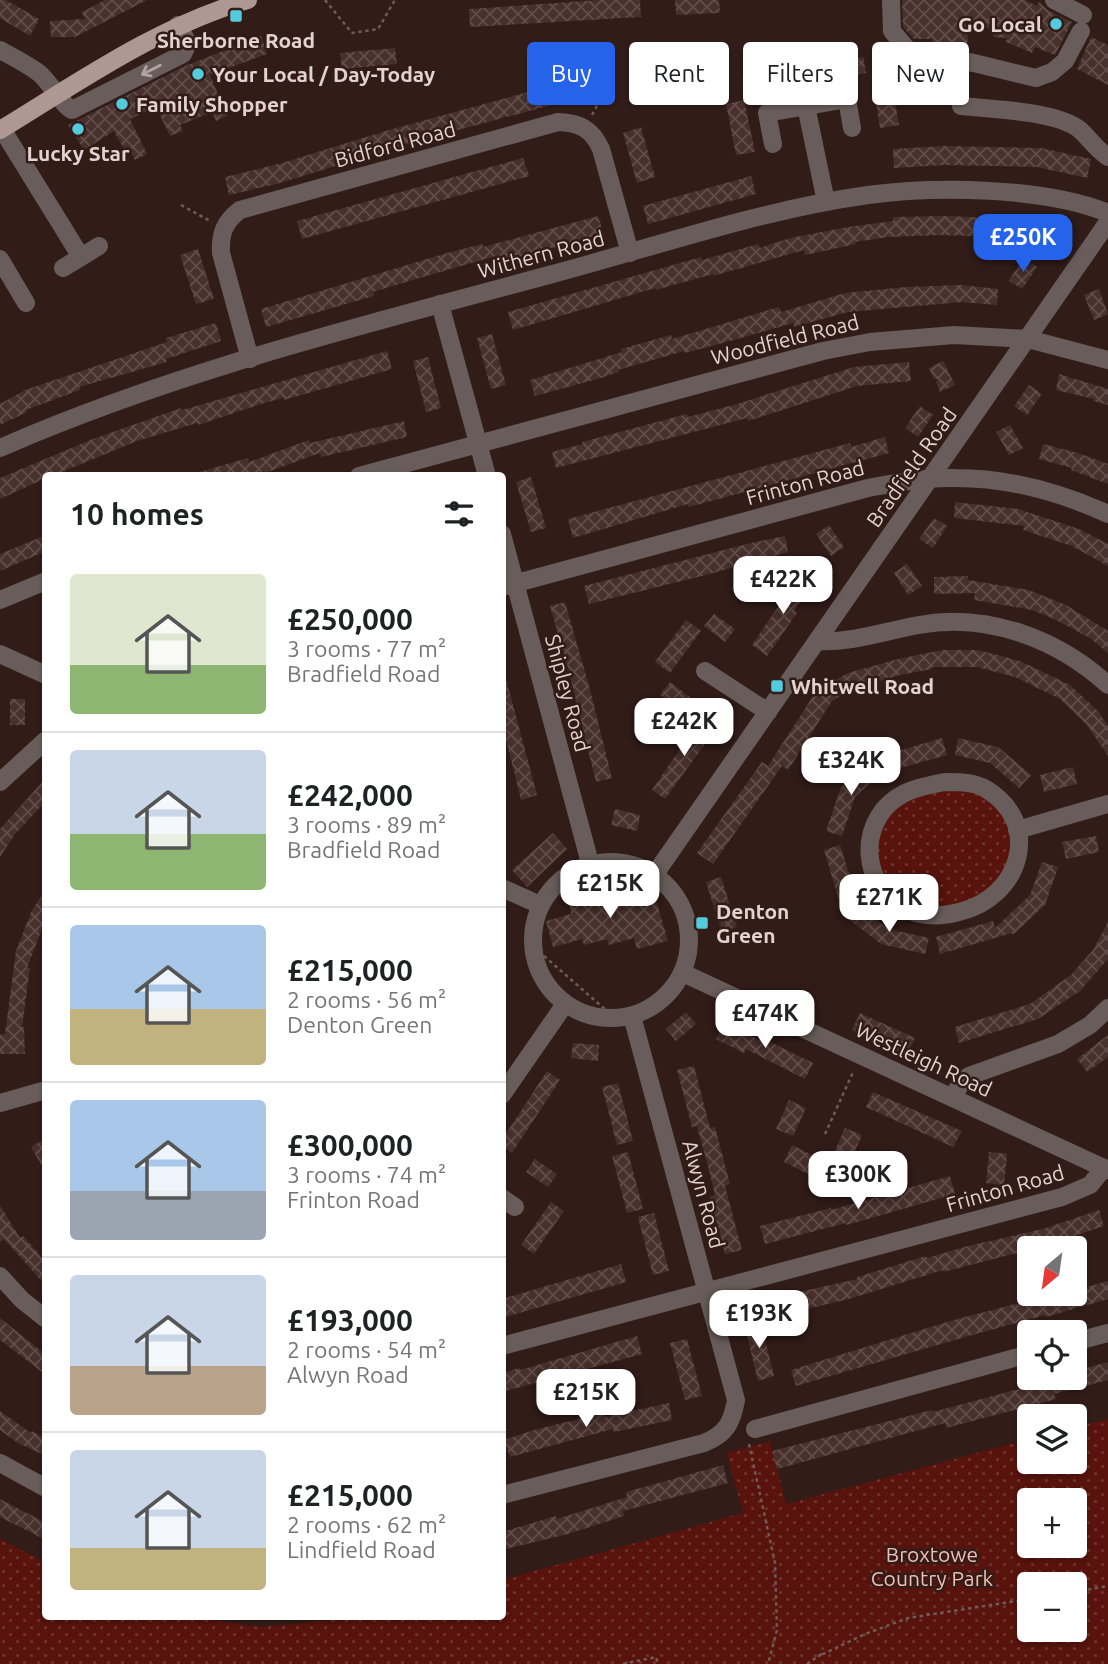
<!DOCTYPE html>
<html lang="en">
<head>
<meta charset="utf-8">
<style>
  body { margin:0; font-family:Ubuntu,sans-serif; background:#f2f2f2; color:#202124; height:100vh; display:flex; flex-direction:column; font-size:26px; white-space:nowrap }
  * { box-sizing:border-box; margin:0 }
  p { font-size:23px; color:#757577 }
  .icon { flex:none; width:38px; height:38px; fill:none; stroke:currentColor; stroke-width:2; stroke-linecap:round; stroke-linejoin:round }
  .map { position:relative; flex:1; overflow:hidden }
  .drawer { position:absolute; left:42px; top:472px; width:464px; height:1148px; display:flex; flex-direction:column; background:#fff; border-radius:7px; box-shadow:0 2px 5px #0004 }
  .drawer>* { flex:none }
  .top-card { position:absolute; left:527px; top:42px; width:476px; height:63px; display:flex; gap:14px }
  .needle { width:46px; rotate:209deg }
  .fabs { position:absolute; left:1017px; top:1236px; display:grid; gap:14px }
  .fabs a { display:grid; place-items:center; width:70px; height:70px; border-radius:7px; background:#fff; box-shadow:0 2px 5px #0004; font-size:35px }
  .price { position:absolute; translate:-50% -60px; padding:0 16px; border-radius:14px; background:#fff; color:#222; font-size:23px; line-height:46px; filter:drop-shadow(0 2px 4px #0008) }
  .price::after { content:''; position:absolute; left:50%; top:42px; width:21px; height:16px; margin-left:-10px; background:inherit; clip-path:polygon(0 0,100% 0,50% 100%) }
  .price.selected { background:#2563eb; color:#fff }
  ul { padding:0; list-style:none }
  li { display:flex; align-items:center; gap:21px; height:175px; padding:0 28px }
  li+li { border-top:2px solid #e0e0e0 }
  li span { display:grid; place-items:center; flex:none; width:196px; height:140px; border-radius:7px; color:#555 }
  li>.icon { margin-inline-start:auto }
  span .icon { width:84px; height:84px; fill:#fffc; stroke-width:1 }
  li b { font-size:30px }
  h2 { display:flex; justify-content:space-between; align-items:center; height:84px; padding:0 28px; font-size:30px }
  .chip { padding:0 24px; border-radius:7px; background:#fff; box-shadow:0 2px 5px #0004; font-size:24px; line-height:63px }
  .chip.selected { background:#2563eb; color:#fff }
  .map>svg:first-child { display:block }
</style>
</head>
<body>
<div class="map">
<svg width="1108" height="1664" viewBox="0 0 1108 1664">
  <defs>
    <pattern id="park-dots" width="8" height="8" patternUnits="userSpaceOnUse" patternTransform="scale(1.75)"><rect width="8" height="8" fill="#57130c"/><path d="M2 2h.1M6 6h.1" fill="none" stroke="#6f342e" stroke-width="1.8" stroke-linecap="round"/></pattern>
    <pattern id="building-cross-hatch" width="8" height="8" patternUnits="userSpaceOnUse" patternTransform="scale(1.75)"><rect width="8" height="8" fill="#48302c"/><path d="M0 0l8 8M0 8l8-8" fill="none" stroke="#624d4a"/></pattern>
  </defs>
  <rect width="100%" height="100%" fill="#311c18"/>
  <!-- park -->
  <g fill="url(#park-dots)" fill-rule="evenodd">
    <path d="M947,788c12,1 25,2 36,8 25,12 35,49 25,74 -14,34 -86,52 -111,24 -5,-6 -14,-13 -17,-20 -10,-24 -2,-57 21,-71 13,-7 31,-11 46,-15z"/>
    <path d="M1108,1419v245h-1108v-125l45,23 1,55h145l69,10 107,-10h135v-37l241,-67 -16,-60 43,-12 16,63 243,-65v22h45l1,-34zM1029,1500h45v45h-45zM1029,1584h45v45h-45z"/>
  </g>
  <!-- building -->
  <g fill="url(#building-cross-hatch)">
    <path d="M0,0h6l33,19 -9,17 -30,-18z"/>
    <path d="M105,0h42l-72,37h-24l-1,-16 35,-2 -3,-7z"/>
    <path d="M600,0h40l1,17 -171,10 -1,-18z"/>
    <path d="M675,0h44l1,13 -44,2z"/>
    <path d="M902,0h123l12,6 2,-4 10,9 23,11 -17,33 -20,-8 -3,6 -26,-11 1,-4 -14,-1v-9l-25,-1 -1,23 -35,-5v-6h-18l-11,-12z"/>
    <path d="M261,36l6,18 -57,21 17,41 -11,5 -4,-9 -32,13 3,6 -13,5 -14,-29 -26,12 17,35 -12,6 -7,-13 -4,2 -10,-18 -30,19 -16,-25 117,-59z"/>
    <path d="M1091,37l17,8v40l-31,-16z"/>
    <path d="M395,48l2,16 -55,5 -2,-16z"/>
    <path d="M863,57l3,16 -34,6 1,4 -21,4 -30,4 -1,-3 -36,6 -3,-16z"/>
    <path d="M890,73l9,52 -19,3 -8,-52z"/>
    <path d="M561,83l5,18 -163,44 -123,38 -51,12 -4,-18 57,-14 107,-33z"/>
    <path d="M744,100l11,52 -19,3 -10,-51z"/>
    <path d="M641,127l14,50 -18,6 -14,-50z"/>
    <path d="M945,146l96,2 50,11 -4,19 -50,-11 -93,-2 -50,3 -1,-19z"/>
    <path d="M523,158l6,18 -227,63 -5,-18z"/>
    <path d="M751,176l5,18 -108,30 -5,-18z"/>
    <path d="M598,216l6,18 -106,29 -2,-7 -87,25 -36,11 1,4 -108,31 -5,-18 179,-54 42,-11 1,3z"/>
    <path d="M943,216l60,2v19l-63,-2 -52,2 -33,5 1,2 -51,11 -1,-5 -91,26v-2l-57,16 -1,-2 -142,42 -5,-18 193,-55 1,3 56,-16 2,4 30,-10 58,-11 45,-6v-4z"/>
    <path d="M1039,224l9,25 -15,5 -9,-24z"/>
    <path d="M198,249l16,50 -18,5 -16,-49z"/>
    <path d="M1023,258l14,9 -15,22 -13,-8z"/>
    <path d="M961,285l37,4 -1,16 -35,-3 -114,10 -54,15 -1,-4 -59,17 -49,13 -1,-2 -66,19 1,2 -18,6 -66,18 -5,-16 92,-28 -1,-3 50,-14 1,4 107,-32 2,5 64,-19 61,-6z"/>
    <path d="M1099,289l9,25 -14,6 -10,-25z"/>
    <path d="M216,323l5,18 -55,18 1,3 -88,25 1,3 -54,20 1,2 -27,13v-21l25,-14 142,-48 -1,-4z"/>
    <path d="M492,334l14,51 -15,4 -14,-51z"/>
    <path d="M387,351l5,18 -108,31 -1,-2 -19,5 -66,22 -1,-2 -60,18 -85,35h-6v2l-46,21v-21l93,-39 88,-31 1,2z"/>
    <path d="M428,357l13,51 -15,4 -13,-51z"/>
    <path d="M943,361l12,24 -15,7 -4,-10 2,-3h-4l-5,-11z"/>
    <path d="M909,362l2,19 -54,5 -109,35 -1,-3 -191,50 -4,-16 31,-8 -1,-2 105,-28 1,3 49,-13 117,-37z"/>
    <path d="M1059,374l49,15v16l-15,-4 1,-2 -38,-9z"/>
    <path d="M1029,385l13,9 -15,21 -13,-9z"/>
    <path d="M920,406l13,9 -15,22 -13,-9z"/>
    <path d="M404,421l3,16 -86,20 -1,-4 -55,20 -1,-2 -19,5h-48l-1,-3 52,-15 1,4 60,-22 1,3z"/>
    <path d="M1010,425l13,23 -14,7 -13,-23z"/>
    <path d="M885,437l4,16 -200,54 -1,-3 -115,34 -5,-19 282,-76 1,4z"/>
    <path d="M1043,444l35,9 30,11v20l-37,-14 1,-2 -33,-9z"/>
    <path d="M531,477l15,51 -15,4 -15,-50z"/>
    <path d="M955,502l63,7 61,20 29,15v22l-36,-20 -49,-16 1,-4 -70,-8z"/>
    <path d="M934,518l13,8 -14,22 -14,-9z"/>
    <path d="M829,525l15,22 -13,9 -15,-22z"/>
    <path d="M46,535v16l-46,20v-17z"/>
    <path d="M785,536l3,16 -82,23 -117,29 -5,-18 167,-43z"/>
    <path d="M907,564l15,22 -14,9 -14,-22z"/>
    <path d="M801,573l13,10 -20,28 3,2 -30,43 -15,-11z"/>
    <path d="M968,576v4l61,10 37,15 42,26v22l-18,-15 -36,-19 -22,-9 -58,-10 1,-7 -41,1v-17z"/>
    <path d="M565,602l24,84 23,92 -16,4 -29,-118 -17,-58z"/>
    <path d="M714,614l21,15 -10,13 -21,-16z"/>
    <path d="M686,620l15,11 -31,42 -15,-11z"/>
    <path d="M942,650h36l42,11 50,24 29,27 9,14v30l-22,-32 -26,-25 -45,-22 -38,-10h-45v2l-32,6 -48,14 -20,12 -44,69 -6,-4 -69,98 -16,-11 65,-91 6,4 49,-76 31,-17 50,-14z"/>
    <path d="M506,679l31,116 -16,5 -19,-77v-43z"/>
    <path d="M670,682l21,16 -10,12 -21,-15z"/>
    <rect x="10" y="699" width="15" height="26"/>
    <path d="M701,718l15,11 -51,70 -13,-9z"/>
    <path d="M942,738l5,17 -57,16 -5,-16z"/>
    <path d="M958,738l40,9 33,28 -12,13 -29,-25 -35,-8z"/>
    <path d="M869,760l12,13 -26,24 -13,39 -16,-5 15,-44z"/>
    <path d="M1073,767l4,17 -33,8 -4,-17z"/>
    <path d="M46,778v23l-31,33 -15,23v-28z"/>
    <path d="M615,809l25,6 -3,16 -26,-6z"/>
    <path d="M553,833l14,16 -40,38 -15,-17z"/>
    <path d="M1096,836l3,16 -33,7 -4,-17z"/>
    <path d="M840,845l18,57 -17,5 -17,-57z"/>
    <path d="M1042,862l16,5 -13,38 -32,30 -1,-2 -72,21 -4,-17 57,-16 2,7 35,-33z"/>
    <path d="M721,877l16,50 -15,5 -16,-50z"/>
    <path d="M620,886l1,5 18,-5 4,17 13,-3 12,41 -31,8 -3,-11 -25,7 -2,-6 -23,6 -2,-6 -29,8 -7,-26 25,-7 -3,-14z"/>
    <path d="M46,890v28l-19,50h3l-8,59h2l1,27h-25v-19l5,-1 11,-83 16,-41z"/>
    <path d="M860,907l28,22 41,9 -4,16 -44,-10 -31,-24z"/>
    <path d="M1108,922v37l-28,32 -42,28 -79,24 -4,-16 75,-23 41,-29 22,-25z"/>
    <path d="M686,1012l10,12 -20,17 -10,-12z"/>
    <path d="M860,1013l55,25 -8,17 -55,-25z"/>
    <path d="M724,1024h4l31,16 1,-3 53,26 -8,16 -59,-30 -2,4 -28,-14z"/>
    <path d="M1108,1035v22l-21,15 -10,-13z"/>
    <path d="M573,1043l26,2 -1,16 -27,-3z"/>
    <path d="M694,1066l16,62 5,-1 15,57 -5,2 17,64 -17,4 -15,-57 5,-2 -5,-21 -13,-48 -5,1 -15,-57z"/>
    <path d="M547,1071l13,9 -48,73 -10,-7v-6z"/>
    <path d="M618,1083l15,58 -16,4 -15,-58z"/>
    <path d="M873,1092l89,39 -9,16 -87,-40z"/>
    <path d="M789,1100l17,8 -13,28 -17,-7z"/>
    <path d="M845,1128l17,7 -13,29 -17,-7z"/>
    <path d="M46,1138v35l-15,-26z"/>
    <path d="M792,1145l28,14 -8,17 -28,-14z"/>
    <path d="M628,1152l15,57 -16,4 -15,-57z"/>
    <path d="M989,1152l18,2 -3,31 -18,-2z"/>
    <path d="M535,1159l22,15 -9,13 -22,-15z"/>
    <path d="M950,1176l5,18 -108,31 -1,-2 -81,21 -5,-18 71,-18v2z"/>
    <path d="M551,1202l13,9 -30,43 -13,-9z"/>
    <path d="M0,1205l20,33 3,-2 23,26v24l-42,-47 -4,3z"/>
    <path d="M1099,1210l5,16 -66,22h-9v2l-86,22v-2l-94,29 -68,16 -4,-18 80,-18v-2l69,-21 1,2 41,-12 75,-17z"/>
    <path d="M654,1213l15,58 -16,4 -15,-58z"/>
    <path d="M621,1264l5,18 -124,36v-19z"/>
    <path d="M1108,1281v18l-62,18 -1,-2 -80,22 -169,49 -5,-16 159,-49 81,-21 1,3 34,-10h8v-2z"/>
    <path d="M0,1318l46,37v20l-46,-35z"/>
    <path d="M760,1318l14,58 -16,5 -14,-58z"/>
    <path d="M637,1336l5,18 -140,38v-19l17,-5 1,2z"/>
    <path d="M687,1339l15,57 -17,4 -15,-57z"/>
    <path d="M1108,1362v18l-54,14 2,5 -110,29 -1,-5 -168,46 -5,-18 160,-41 1,2 131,-35h10v-6z"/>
    <path d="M669,1403l3,17 -58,12 -1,-3 -103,28 -6,-17 30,-10 69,-17 1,4z"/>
    <path d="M0,1411l31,22 1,-2 14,8v17l-28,-13 -18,-13z"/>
    <path d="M723,1465l5,18 -105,28 1,5 -56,18 -66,16v-18l54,-16 1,3 70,-22 -1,-5z"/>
    <path d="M0,1499l46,24v17l-46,-23z"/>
  </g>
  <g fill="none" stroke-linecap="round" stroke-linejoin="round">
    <!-- path -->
    <g stroke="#6f5c58" stroke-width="2.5" stroke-dasharray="3.5 3.5" stroke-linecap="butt">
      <path d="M325,0l27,33 26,-4 17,-29"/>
      <path d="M592,115l17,-31"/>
      <path d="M181,205l31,17"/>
      <path d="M544,956l71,62"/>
      <path d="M825,1134l29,-64"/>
      <path d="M749,1444l26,119 2,67 -9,34"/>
      <path d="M1074,1592l34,-6"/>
      <path d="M623,1664l33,-7 2,7"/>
      <path d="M807,1664l16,-11 -4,3 46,-22 43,-16 121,-19"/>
    </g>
    <!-- minor -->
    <g stroke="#685d5a" stroke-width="18">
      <path d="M891,0l1,31 15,18 21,7 46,7 62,15 16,-6 13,-11 16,-30"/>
      <path d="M1054,0l29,15"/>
      <path d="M0,50c13,7 27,14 39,23 11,9 24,33 33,37l111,-56 5,-11 -10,-18"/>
      <path d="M806,106l20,96"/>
      <path d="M961,106c30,3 96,5 119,24 10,9 16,19 28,27"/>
      <path d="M2,129l79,128"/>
      <path d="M773,144l-6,-31 80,-14 5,29"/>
      <path d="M0,259l26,44"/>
      <path d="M63,268l36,-22"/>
      <path d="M440,304l47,172"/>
      <path d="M250,359l-29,-106c-1,-19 3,-31 19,-43l318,-88c22,1 34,7 43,27l29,104"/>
      <path d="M0,448c176,-77 364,-123 549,-173 106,-28 211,-65 319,-80 68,-9 176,-8 240,18"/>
      <path d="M359,476l464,-125 47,-9 84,-7 74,4 80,21"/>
      <path d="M502,534l88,329"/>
      <path d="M502,587l366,-99c28,-5 58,-11 87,-10 52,0 105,14 153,36"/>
      <path d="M0,600l46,-19"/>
      <path d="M817,641c35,2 68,-10 102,-16 68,-13 139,14 189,60"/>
      <path d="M0,654l46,21"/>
      <path d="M705,671l63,41"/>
      <path d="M0,782l46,-42"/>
      <path d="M945,782c14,0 29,0 41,7 58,35 34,109 -27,123 -19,5 -40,5 -57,-5 -40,-23 -44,-81 -7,-108 13,-10 34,-14 50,-17z"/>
      <path d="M1017,830l91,-26"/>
      <circle cx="611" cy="940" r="78"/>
      <path d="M655,874l453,-652"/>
      <path d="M502,888l38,17"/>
      <path d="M683,973l425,197"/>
      <path d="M502,1095l63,-91"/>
      <path d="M953,1096l11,-17 5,-3 89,-32 32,-19 18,-17"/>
      <path d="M0,1103l46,-13"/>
      <path d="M502,1198l13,9"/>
      <path d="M0,1276l22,24 24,19"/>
      <path d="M1074,1342l34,-9"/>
      <path d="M502,1346l560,-149 28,-12 14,-17"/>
      <path d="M755,1429l274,-75"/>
      <path d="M0,1463l46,25"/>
      <path d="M502,1495l202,-52c22,-9 28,-20 32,-43l-104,-384"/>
    </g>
    <!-- major -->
    <path stroke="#af9792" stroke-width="18" d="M0,130c82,-50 155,-102 248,-130"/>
  </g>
  <!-- one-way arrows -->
  <defs><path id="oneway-shaft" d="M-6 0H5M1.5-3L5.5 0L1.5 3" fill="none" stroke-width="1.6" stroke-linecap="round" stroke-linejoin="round" transform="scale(1.75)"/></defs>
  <use stroke="#b2a4a1" href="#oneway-shaft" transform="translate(151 70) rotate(153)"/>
  <!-- markers -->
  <g fill="#54cadd" stroke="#311c18" stroke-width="2.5">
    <rect x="229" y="9" width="14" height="14" rx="3.5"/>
    <circle cx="1056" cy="24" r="7"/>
    <circle cx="198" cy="74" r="7"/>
    <circle cx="122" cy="104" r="7"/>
    <circle cx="78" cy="129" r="7"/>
    <rect x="770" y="679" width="14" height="14" rx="3.5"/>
    <rect x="695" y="916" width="14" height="14" rx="3.5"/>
  </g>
  <g text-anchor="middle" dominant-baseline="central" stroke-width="5" stroke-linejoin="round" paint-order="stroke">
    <!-- poi labels -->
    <g font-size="21" font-weight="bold" fill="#e3d3d0" stroke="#311c18" text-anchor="start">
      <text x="1042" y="24" text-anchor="end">Go Local</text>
      <text x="236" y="40" text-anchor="middle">Sherborne Road</text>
      <text x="212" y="74">Your Local / Day-Today</text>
      <text x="136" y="104">Family Shopper</text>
      <text x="78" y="153" text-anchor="middle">Lucky Star</text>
      <text x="791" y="686">Whitwell Road</text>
      <text x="716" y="911">Denton<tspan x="716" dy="24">Green</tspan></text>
    </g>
    <!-- street labels -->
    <g font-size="21" fill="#e3d3d0" stroke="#311c18">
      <text transform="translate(395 144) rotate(-15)">Bidford Road</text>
      <text transform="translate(541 254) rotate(-15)">Withern Road</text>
      <text transform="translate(785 339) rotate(-14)">Woodfield Road</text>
      <text transform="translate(911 467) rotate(-55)">Bradfield Road</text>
      <text transform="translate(805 482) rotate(-15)">Frinton Road</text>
      <text transform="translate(568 693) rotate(75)">Shipley Road</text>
      <text transform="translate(924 1059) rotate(25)">Westleigh Road</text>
      <text transform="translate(1005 1188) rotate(-16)">Frinton Road</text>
      <text transform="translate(704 1194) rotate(75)">Alwyn Road</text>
    </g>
    <!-- park labels -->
    <g font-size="21" fill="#f1bdb4" stroke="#311c18">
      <text x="932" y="1554">Broxtowe<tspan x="932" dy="24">Country Park</tspan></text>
    </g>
  </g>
</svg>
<div class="fabs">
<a><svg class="needle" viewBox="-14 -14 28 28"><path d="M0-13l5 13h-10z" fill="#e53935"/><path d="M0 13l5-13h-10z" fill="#757577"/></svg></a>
<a><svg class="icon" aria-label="locate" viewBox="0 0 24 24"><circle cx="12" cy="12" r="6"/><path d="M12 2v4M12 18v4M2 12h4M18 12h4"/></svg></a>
<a><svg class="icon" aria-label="layers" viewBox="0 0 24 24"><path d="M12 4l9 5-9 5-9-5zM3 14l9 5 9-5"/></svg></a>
<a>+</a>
<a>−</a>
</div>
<b class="price selected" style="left:1023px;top:274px">£250K</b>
<b class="price" style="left:783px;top:616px">£422K</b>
<b class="price" style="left:684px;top:758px">£242K</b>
<b class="price" style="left:851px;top:797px">£324K</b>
<b class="price" style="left:610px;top:920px">£215K</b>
<b class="price" style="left:889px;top:934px">£271K</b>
<b class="price" style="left:765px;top:1050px">£474K</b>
<b class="price" style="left:858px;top:1211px">£300K</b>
<b class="price" style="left:759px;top:1350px">£193K</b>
<b class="price" style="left:586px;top:1429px">£215K</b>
<div class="top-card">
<a class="chip selected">Buy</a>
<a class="chip">Rent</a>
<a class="chip">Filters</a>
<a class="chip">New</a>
</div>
<section class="drawer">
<h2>10 homes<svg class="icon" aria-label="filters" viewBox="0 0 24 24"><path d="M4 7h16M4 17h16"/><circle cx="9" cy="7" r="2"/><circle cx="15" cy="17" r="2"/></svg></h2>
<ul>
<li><span style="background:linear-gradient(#dfe7d0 65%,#8fb573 0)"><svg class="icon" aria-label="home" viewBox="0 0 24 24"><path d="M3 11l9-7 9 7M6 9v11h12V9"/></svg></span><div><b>£250,000</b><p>3 rooms · 77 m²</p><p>Bradfield Road</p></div></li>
<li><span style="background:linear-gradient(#c9d6e8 60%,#8fb573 0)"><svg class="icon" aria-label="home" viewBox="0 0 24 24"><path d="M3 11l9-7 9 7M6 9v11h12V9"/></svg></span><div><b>£242,000</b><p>3 rooms · 89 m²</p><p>Bradfield Road</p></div></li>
<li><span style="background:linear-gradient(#a9c7e8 60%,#c2b280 0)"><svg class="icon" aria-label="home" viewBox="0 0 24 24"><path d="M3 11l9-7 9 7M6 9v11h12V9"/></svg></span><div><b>£215,000</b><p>2 rooms · 56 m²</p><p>Denton Green</p></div></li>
<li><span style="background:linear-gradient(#a9c7e8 65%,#9aa5b1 0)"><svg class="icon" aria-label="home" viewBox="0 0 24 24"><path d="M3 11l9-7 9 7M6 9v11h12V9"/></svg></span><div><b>£300,000</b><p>3 rooms · 74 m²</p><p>Frinton Road</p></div></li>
<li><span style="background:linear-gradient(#c9d6e8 65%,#b9a48a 0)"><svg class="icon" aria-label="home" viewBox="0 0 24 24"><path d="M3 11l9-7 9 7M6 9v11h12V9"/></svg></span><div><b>£193,000</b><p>2 rooms · 54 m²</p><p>Alwyn Road</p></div></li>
<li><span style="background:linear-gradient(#c9d6e8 70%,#c2b280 0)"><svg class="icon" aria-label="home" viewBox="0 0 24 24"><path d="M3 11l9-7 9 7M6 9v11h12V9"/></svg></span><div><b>£215,000</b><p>2 rooms · 62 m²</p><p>Lindfield Road</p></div></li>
</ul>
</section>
</div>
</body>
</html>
